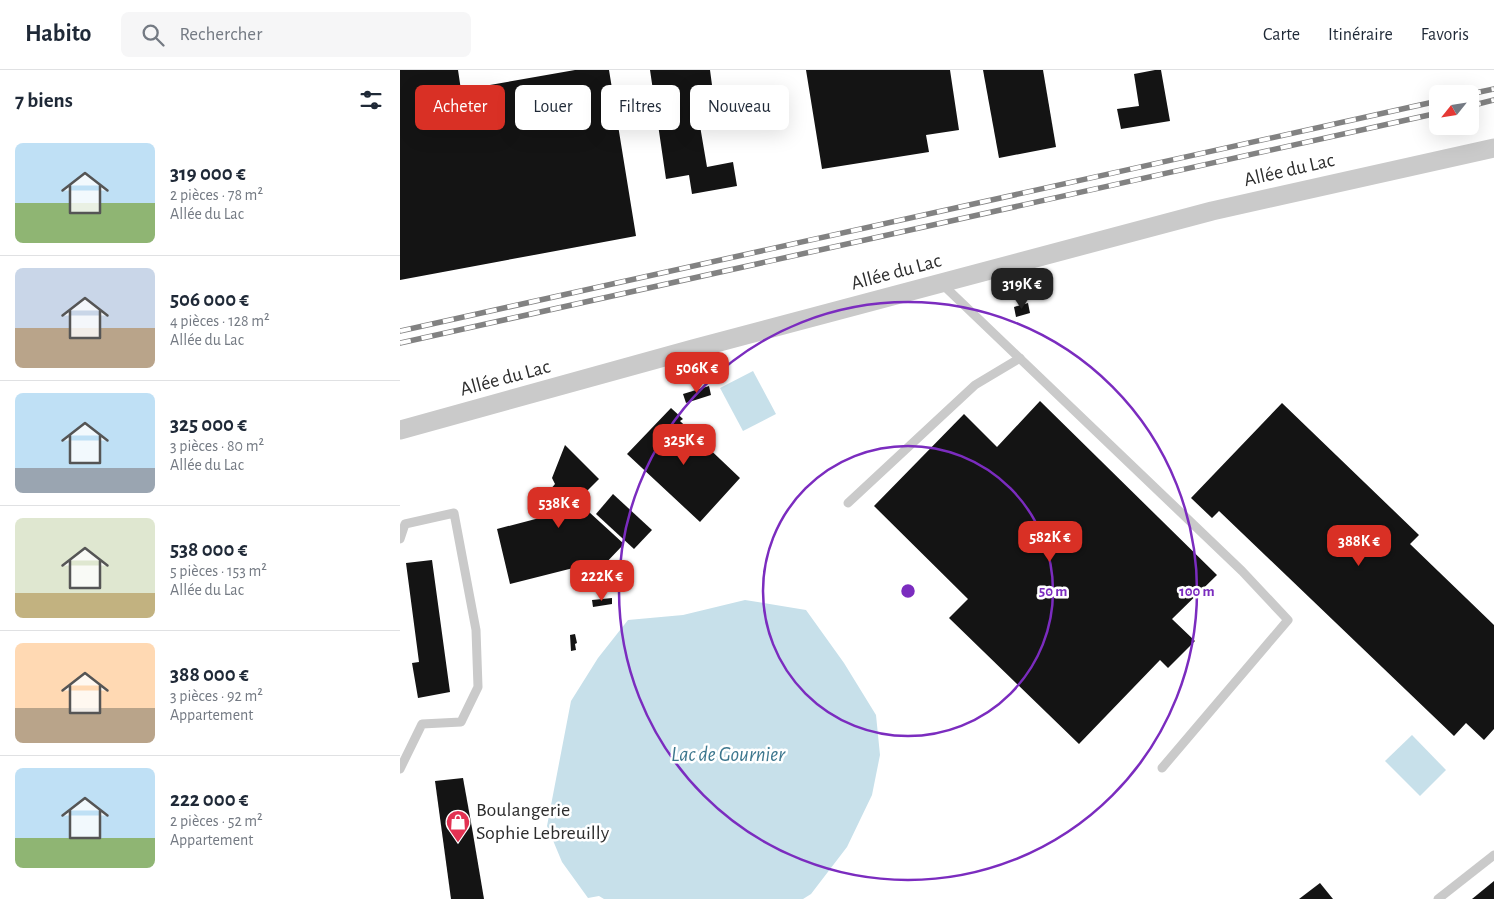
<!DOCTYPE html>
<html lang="fr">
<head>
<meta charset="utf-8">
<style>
  body { margin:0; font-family:"Alegreya Sans",sans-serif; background:#f6f6f7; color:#1f2937; height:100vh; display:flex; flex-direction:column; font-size:19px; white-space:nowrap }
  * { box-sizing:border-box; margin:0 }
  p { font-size:16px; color:#747a83 }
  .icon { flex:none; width:28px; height:28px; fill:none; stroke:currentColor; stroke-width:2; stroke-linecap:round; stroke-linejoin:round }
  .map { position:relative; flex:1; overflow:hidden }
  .drawer { display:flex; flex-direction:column; background:#fff; width:400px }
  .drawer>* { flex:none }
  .hud { position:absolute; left:15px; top:15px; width:475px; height:45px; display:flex; gap:10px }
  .needle { width:32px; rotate:240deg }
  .fabs { position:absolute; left:1029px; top:15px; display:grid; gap:10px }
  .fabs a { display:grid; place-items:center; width:50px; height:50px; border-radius:8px; background:#fff; box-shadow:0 5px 20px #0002; font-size:25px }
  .price { position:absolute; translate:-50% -42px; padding:0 11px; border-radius:10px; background:#d93025; color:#fff; font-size:16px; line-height:32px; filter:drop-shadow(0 1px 2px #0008) }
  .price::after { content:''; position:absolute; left:50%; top:30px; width:15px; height:11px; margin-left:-8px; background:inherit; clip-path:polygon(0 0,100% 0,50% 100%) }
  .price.on { background:#222; color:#fff }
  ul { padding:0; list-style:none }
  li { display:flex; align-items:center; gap:15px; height:125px; padding:0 15px }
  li+li { border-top:1px solid #e0e1e3 }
  li span { display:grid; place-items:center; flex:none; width:140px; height:100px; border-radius:8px; color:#555 }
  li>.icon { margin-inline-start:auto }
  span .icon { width:60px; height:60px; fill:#fffc; stroke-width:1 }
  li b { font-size:21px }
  h2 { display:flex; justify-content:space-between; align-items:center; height:60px; padding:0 15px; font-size:21px }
  .chip { padding:0 18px; border-radius:8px; background:#fff; box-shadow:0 5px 20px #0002; font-size:18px; line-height:45px }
  .chip.on { background:#d93025; color:#fff }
  header { display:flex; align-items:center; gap:30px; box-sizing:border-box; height:70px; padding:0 25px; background:#fff; border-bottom:1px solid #e0e1e3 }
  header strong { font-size:24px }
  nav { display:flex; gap:28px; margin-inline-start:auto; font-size:18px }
  .search { width:350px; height:45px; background:#f6f6f7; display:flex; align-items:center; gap:12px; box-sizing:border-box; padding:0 18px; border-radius:8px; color:#747a83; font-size:19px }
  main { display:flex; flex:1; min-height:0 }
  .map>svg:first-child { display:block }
</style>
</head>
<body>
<header>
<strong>Habito</strong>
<div class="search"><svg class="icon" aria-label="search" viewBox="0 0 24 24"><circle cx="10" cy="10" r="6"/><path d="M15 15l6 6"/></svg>Rechercher</div>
<nav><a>Carte</a><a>Itinéraire</a><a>Favoris</a></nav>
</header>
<main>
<section class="drawer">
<h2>7 biens<svg class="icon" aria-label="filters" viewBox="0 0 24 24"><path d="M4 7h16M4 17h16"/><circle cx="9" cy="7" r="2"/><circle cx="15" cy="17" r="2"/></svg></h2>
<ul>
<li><span style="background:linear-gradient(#bfe0f5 60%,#8fb573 0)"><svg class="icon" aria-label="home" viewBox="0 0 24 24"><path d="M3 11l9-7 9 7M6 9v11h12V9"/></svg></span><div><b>319 000 €</b><p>2 pièces · 78 m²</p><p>Allée du Lac</p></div></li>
<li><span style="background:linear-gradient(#c9d6e8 60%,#b9a48a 0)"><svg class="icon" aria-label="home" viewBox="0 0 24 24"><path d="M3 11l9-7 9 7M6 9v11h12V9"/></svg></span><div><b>506 000 €</b><p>4 pièces · 128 m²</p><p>Allée du Lac</p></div></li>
<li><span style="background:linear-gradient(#bfe0f5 75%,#9aa5b1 0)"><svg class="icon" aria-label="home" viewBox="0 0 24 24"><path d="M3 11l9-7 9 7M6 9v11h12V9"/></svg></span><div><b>325 000 €</b><p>3 pièces · 80 m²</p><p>Allée du Lac</p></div></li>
<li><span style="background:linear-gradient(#dfe7d0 75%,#c2b280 0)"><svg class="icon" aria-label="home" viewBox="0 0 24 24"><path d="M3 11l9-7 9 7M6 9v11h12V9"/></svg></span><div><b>538 000 €</b><p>5 pièces · 153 m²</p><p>Allée du Lac</p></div></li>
<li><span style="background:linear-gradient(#ffd9b3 65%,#b9a48a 0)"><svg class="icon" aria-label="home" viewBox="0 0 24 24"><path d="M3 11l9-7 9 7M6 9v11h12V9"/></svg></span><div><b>388 000 €</b><p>3 pièces · 92 m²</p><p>Appartement</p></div></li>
<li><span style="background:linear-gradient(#bfe0f5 70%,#8fb573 0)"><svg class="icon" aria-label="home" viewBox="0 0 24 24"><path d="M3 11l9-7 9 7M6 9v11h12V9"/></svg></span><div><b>222 000 €</b><p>2 pièces · 52 m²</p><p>Appartement</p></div></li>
</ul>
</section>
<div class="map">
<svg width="1094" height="829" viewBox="0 0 1094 829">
  <rect width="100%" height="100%" fill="#fff"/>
  <!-- water -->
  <g fill="#c7e0ea">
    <path d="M353,301l23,43 -33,17 -23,-43z"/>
    <path d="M345,530l61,10 38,53 32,52 4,40 -8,40 -25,52 -36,47 -8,5h-199l-5,-3 -11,2 -26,-36 -15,-36 24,-125 27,-43 30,-38 55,-5z"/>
    <path d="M1012,665l34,35 -26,26 -35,-35z"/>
  </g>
  <!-- building -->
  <g fill="#141414">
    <path d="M0,0h58l3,20 114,-20h34l27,166 -236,44z"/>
    <path d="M250,0h60l4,30 -15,20 8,47 26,-5 4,24 -45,8 -3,-19 -23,4z"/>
    <path d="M406,0h144l9,60 -33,5 3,17 -107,17z"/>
    <path d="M583,0h60l13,77 -57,11z"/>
    <path d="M755,0h6l9,51 -49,8 -4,-20 22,-3 -5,-32z"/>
    <path d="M628,233l2,10 -14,4 -2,-10z"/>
    <path d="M309,316l2,9 -25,8 -3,-9z"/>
    <path d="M640,331l177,174 -45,44 23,22 -27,27 -8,-8 -81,84 -130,-126 19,-19 -94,-93 90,-92 33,33z"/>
    <path d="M882,333l137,132 -9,9 84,81v104l-10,11 -18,-17 -12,13 -235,-225 -7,7 -21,-20z"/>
    <path d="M271,338l12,11 -3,2 60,57 -40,44 -73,-68z"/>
    <path d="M165,375l34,34 -22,22 47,43 -22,23 -5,-5 -87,22 -13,-55 50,-13 -10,-11 18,-21 -3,-6z"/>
    <path d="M213,424l39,36 -18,19 -38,-35z"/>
    <path d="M32,490l18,132 -32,6 -6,-35 7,-1 -13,-99z"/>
    <path d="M212,528v6l-19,3 -1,-7z"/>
    <path d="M175,564l2,9 -2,1 1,6 -5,1 -1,-16z"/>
    <path d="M63,708l9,50 12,71h-33l-16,-118z"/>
    <path d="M1094,811v18h-22z"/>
    <path d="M920,813l13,16h-34z"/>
  </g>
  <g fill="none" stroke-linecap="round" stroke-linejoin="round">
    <!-- service -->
    <g stroke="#cacaca" stroke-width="9">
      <path d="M541,213l301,288 46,49 -126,148"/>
      <path d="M448,433l127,-118 45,-27"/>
      <path d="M0,469l5,-15 49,-11 22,117 2,57 -17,35 -39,2 -22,45"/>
      <path d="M1038,829l56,-44"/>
    </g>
    <!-- minor -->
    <path stroke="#cacaca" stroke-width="19" d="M0,360l293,-81 519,-138 282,-63"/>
    <!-- rail casing -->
    <g stroke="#828282" stroke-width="5.5">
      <g id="rail">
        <path d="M1070,24l24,-5"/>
        <path d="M1070,36l24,-6"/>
        <path d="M0,261l1038,-230"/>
        <path d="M0,273l1038,-230"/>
      </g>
    </g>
    <!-- rail -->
    <use href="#rail" stroke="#fff" stroke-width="4" stroke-dasharray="11" stroke-linecap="butt"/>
  </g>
  <!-- distance rings -->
  <g fill="none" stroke="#7b2cbf" stroke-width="2.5">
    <circle cx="508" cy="521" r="145"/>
    <circle cx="508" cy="521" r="289"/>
  </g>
  <!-- icons -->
  <defs>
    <g id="shop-pin" transform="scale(1.25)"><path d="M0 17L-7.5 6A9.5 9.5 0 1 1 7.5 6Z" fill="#e23252" stroke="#fff"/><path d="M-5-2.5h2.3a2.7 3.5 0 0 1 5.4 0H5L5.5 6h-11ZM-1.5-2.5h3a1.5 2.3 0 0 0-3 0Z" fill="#fff"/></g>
  </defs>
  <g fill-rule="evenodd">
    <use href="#shop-pin" x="58" y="752"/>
  </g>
  <g text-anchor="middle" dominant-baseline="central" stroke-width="5" stroke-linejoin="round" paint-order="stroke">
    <!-- street labels -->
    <g font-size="20" fill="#2d2d2d" stroke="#fff">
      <text transform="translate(889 100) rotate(-13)">Allée du Lac</text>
      <text transform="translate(496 202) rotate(-15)">Allée du Lac</text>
      <text transform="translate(105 308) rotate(-15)">Allée du Lac</text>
    </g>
    <!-- poi labels -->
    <g font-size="20" fill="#2d2d2d" stroke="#fff" text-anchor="start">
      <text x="76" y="740">Boulangerie<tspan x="76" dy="23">Sophie Lebreuilly</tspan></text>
    </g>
    <!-- water labels -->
    <g font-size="21" font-style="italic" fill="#3d778e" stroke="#fff">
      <text x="328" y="684">Lac de Gournier</text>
    </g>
  </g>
  <circle cx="508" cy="521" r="8" fill="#7b2cbf" stroke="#fff" stroke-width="2.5"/>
  <g font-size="15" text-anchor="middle" font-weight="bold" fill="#7b2cbf" stroke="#fff" stroke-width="5" stroke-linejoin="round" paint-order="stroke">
    <text x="653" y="526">50 m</text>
    <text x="797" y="526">100 m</text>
  </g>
</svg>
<div class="fabs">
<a><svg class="needle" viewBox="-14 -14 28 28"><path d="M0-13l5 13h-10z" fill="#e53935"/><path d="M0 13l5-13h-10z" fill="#747a83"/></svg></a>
</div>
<b class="price on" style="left:622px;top:240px">319K €</b>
<b class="price" style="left:297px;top:324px">506K €</b>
<b class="price" style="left:284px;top:396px">325K €</b>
<b class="price" style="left:159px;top:459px">538K €</b>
<b class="price" style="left:650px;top:493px">582K €</b>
<b class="price" style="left:959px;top:497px">388K €</b>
<b class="price" style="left:202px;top:532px">222K €</b>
<div class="hud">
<a class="chip on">Acheter</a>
<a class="chip">Louer</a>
<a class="chip">Filtres</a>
<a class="chip">Nouveau</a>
</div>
</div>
</main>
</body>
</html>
